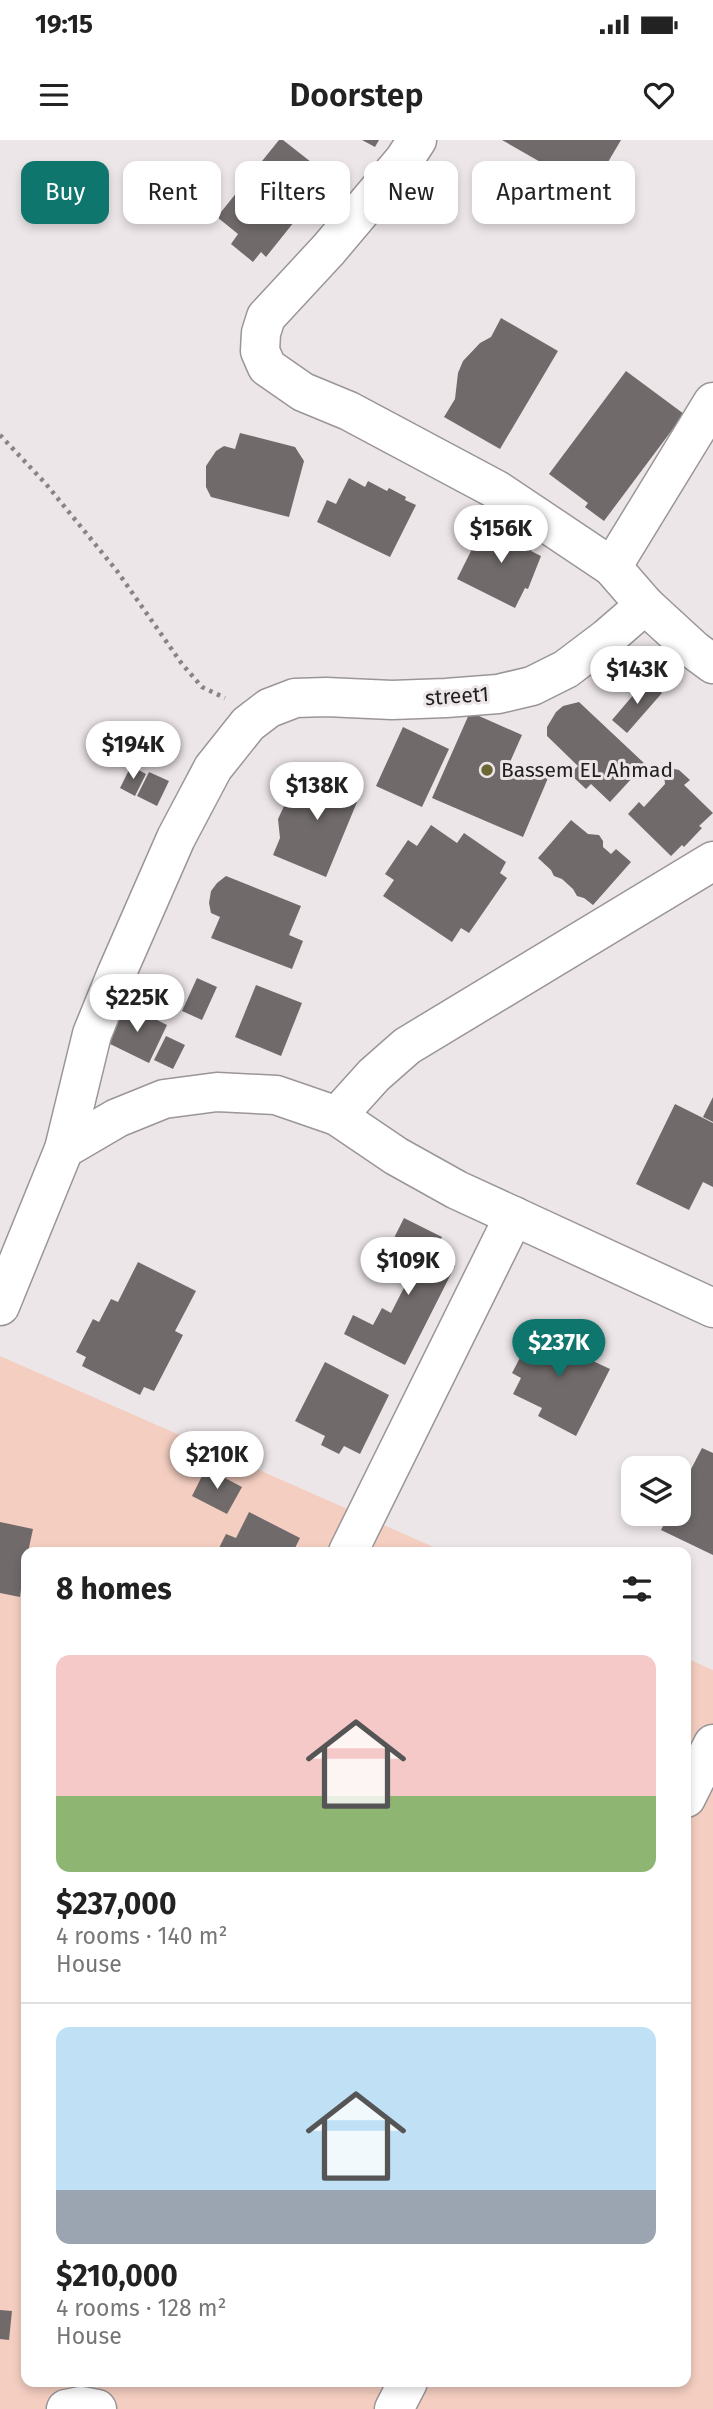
<!DOCTYPE html>
<html lang="en">
<head>
<meta charset="utf-8">
<style>
  body { margin:0; font-family:"Fira Sans",sans-serif; background:#f2f2f2; color:#222; height:100vh; display:flex; flex-direction:column; font-size:26px; white-space:nowrap }
  * { box-sizing:border-box; margin:0 }
  p { font-size:23px; color:#767676 }
  .icon { flex:none; width:38px; height:38px; fill:none; stroke:currentColor; stroke-width:2; stroke-linecap:round; stroke-linejoin:round }
  .map { position:relative; flex:1; overflow:hidden }
  .side { position:absolute; left:21px; top:1407px; width:670px; height:840px; display:flex; flex-direction:column; background:#fff; border-radius:14px; box-shadow:0 4px 10px #0003 }
  .side>* { flex:none }
  .guide { position:absolute; left:21px; top:21px; width:672px; height:63px; display:flex; gap:14px }
  .controls { position:absolute; left:621px; top:1316px; display:grid; gap:14px }
  .controls a { display:grid; place-items:center; width:70px; height:70px; border-radius:14px; background:#fff; box-shadow:0 4px 10px #0003; font-size:35px }
  .price { position:absolute; translate:-50% -60px; padding:0 16px; border-radius:24px; background:#fff; color:#222; font-size:23px; line-height:46px; filter:drop-shadow(0 2px 4px #0008) }
  .price::after { content:''; position:absolute; left:50%; top:42px; width:21px; height:16px; margin-left:-10px; background:inherit; clip-path:polygon(0 0,100% 0,50% 100%) }
  .price.current { background:#0f766e; color:#fff }
  ul { padding:0; list-style:none }
  li { display:grid; align-content:center; gap:14px; height:371px; padding:0 35px }
  li+li { border-top:2px solid #e0e0e0 }
  li span { display:grid; place-items:center; height:217px; border-radius:14px; color:#555 }
  li>.icon { margin-inline-start:auto }
  span .icon { width:126px; height:126px; fill:#fffc; stroke-width:1 }
  li b { font-size:30px }
  h2 { display:flex; justify-content:space-between; align-items:center; height:84px; padding:0 35px; font-size:30px }
  .tag { padding:0 24px; border-radius:14px; background:#fff; box-shadow:0 4px 10px #0003; font-size:24px; line-height:63px }
  .tag.current { background:#0f766e; color:#fff }
  .status { display:flex; justify-content:space-between; align-items:center; height:49px; padding:0 35px; background:#fff; direction:ltr }
  .status svg { height:19px; fill:currentColor }
  header { display:flex; justify-content:space-between; align-items:center; height:91px; padding:0 35px; background:#fff; font-size:32px; font-weight:600 }
  .map>svg:first-child { display:block }
</style>
</head>
<body>
<div class="status"><b>19:15</b><svg viewBox="0 0 49 12"><path d="M0 12V9h3v3zM5 12V6h3v6zM10 12V3h3v9zM15 12V0h3v12zM26 1h20v11H26zM47 4h2v5h-2z"/></svg></div>
<header><svg class="icon" aria-label="menu" viewBox="0 0 24 24"><path d="M4 6h16M4 12h16M4 18h16"/></svg>Doorstep<svg class="icon" aria-label="heart" viewBox="0 0 24 24"><path d="M12 20l-8-8c-3-5 5-10 8-4 3-6 11-1 8 4z"/></svg></header>
<div class="map">
<svg width="713" height="2269" viewBox="0 0 713 2269">
  <rect width="100%" height="100%" fill="#ede6e8"/>
  <!-- green -->
  <path fill="#f4cec1" d="M0,1216l445,196h-419v830h660v-724l27,12v739h-713z"/>
  <!-- building -->
  <g fill="#706a6a">
    <path d="M279,0h4l47,37 -64,80 -5,-5 -8,10 -22,-18 7,-10 -21,-17z"/>
    <path d="M362,0h17l-4,7z"/>
    <path d="M502,0h119l-30,51z"/>
    <path d="M501,178l57,33 -58,98 -56,-32 11,-18 3,-26 5,-12 17,-18 11,-6z"/>
    <path d="M626,231l58,43 -80,107 -19,-14 3,-4 -39,-29z"/>
    <path d="M240,293l55,14 9,14 -15,56 -78,-20 -5,-10v-21l10,-15 8,-5 11,3z"/>
    <path d="M349,338l16,9 3,-6 19,10 2,-3 17,9 -1,3 11,5 -26,52 -73,-35 10,-22 9,4z"/>
    <path d="M489,382l17,9 2,-4 20,10 -2,3 8,4 -3,7 10,5 -13,33 -3,-1 -10,20 -58,-29 16,-32 2,1z"/>
    <path d="M646,540l16,13 -35,40 -15,-13z"/>
    <path d="M579,562l66,62 -35,38 -19,-18 -5,5 -16,-15 8,-8 -31,-30v-9l9,-15 7,-6z"/>
    <path d="M470,572l52,23 -12,27 38,16 -25,59 -91,-39z"/>
    <path d="M403,587l46,22 -27,58 -46,-21z"/>
    <path d="M131,626l15,8 -11,22 -15,-8z"/>
    <path d="M670,628l9,2 11,10 -6,5 29,28 -14,13 3,2 -18,19 -2,-2 -11,11 -43,-42 11,-12 5,5 21,-23 -1,-9z"/>
    <path d="M328,630l36,15 -38,92 -53,-22 7,-17 -2,-19 7,-15 14,-11 5,2 9,-21 12,5z"/>
    <path d="M149,632l20,9 -12,25 -20,-10z"/>
    <path d="M571,680l17,14 11,1 4,6v6l8,7 5,-5 15,13 -38,43 -9,-7 -7,-2 -4,-7 -11,-10 -8,-3 -3,-6 -13,-12z"/>
    <path d="M431,685l26,18 7,-10 42,29 -6,11 7,5 -38,55 -8,-5 -9,14 -69,-46 11,-16 -9,-6 23,-34 9,6z"/>
    <path d="M226,736l75,30 -12,29 14,6 -11,28 -81,-31 9,-21 -9,-4 -2,-10 2,-12 6,-8z"/>
    <path d="M197,838l20,9 -15,33 -20,-9z"/>
    <path d="M256,845l46,18 -21,53 -46,-19z"/>
    <path d="M125,864l42,21 -18,38 -43,-21z"/>
    <path d="M166,896l19,9 -12,24 -19,-9z"/>
    <path d="M713,957v25l-10,-5z"/>
    <path d="M675,964l38,19v64l-10,-5 -14,28 -53,-26z"/>
    <path d="M404,1078l38,19 -7,12 4,2 -3,5 19,10 -50,99 -61,-31 9,-19 20,10 9,-17 9,5 21,-41 -12,-6 10,-20 -16,-8z"/>
    <path d="M138,1122l58,29 -21,40 8,4 -29,56 -10,-4 -4,8 -58,-29 4,-9 -10,-5 17,-33 6,3 12,-23 7,3z"/>
    <path d="M558,1187h8l7,4 5,14 -2,8 34,16 -34,67 -38,-20 4,-8 -29,-14 8,-16 -9,-5 22,-42 13,7 4,-7z"/>
    <path d="M325,1222l64,33 -29,59 -16,-8 -5,8 -18,-9 4,-9 -30,-15z"/>
    <path d="M702,1308l11,5v102l-52,-25 8,-16h10v-46l10,5z"/>
    <path d="M206,1328l36,19 -15,27 -35,-18z"/>
    <path d="M249,1372l51,26 -7,14h-76l9,-18 10,4z"/>
    <path d="M0,1382l33,7 -5,23h-2l-6,45 -20,-4z"/>
    <path d="M0,2170l12,1 -3,29 -9,-1z"/>
  </g>
  <g fill="none" stroke-linecap="round" stroke-linejoin="round">
    <!-- street casing -->
    <g stroke="#9b9597" stroke-width="41">
      <g id="street">
        <path d="M417,0l-13,20 -75,89 -63,68 -5,16 -1,18 7,16 36,25 46,19 148,79 115,77 33,38 49,45 19,14"/>
        <path d="M612,427l101,-165"/>
        <path d="M337,976l37,-41 33,-29 306,-185"/>
        <path d="M64,1009l53,-31 47,-19 53,-7 59,3 61,21 59,40 61,34 256,118"/>
        <path d="M0,1166l64,-157 28,-115 24,-59 60,-137 37,-70 35,-44 21,-16 26,-10 31,-1 66,3 54,-2 52,-4 34,-8 34,-17 41,-31 38,-33"/>
        <path d="M348,1412l166,-336"/>
        <path d="M686,1658l27,-54"/>
        <path d="M66,2269l15,-3 16,3"/>
        <path d="M394,2269l14,-27"/>
      </g>
    </g>
    <!-- path -->
    <path stroke="#888384" stroke-width="4.5" stroke-dasharray="3.5 5" stroke-linecap="butt" d="M0,295l46,49 71,87 65,93 20,23 23,11"/>
    <!-- street -->
    <use href="#street" stroke="#fff" stroke-width="38"/>
  </g>
  <!-- markers -->
  <circle fill="#6b6733" stroke="#ede6e8" stroke-width="2.5" cx="487" cy="630" r="7"/>
  <g text-anchor="middle" dominant-baseline="central" stroke-width="6" stroke-linejoin="round" paint-order="stroke">
    <!-- street labels -->
    <g font-size="21" fill="#211e1f" stroke="#ede6e8">
      <text transform="translate(457 556) rotate(-4)">street1</text>
    </g>
    <!-- poi labels -->
    <g font-size="21" fill="#211e1f" stroke="#ede6e8" text-anchor="start">
      <text x="501" y="630">Bassem EL Ahmad</text>
    </g>
  </g>
</svg>
<div class="controls">
<a><svg class="icon" aria-label="layers" viewBox="0 0 24 24"><path d="M12 4l9 5-9 5-9-5zM3 14l9 5 9-5"/></svg></a>
</div>
<b class="price" style="left:501px;top:425px">$156K</b>
<b class="price" style="left:637px;top:566px">$143K</b>
<b class="price" style="left:133px;top:641px">$194K</b>
<b class="price" style="left:317px;top:682px">$138K</b>
<b class="price" style="left:137px;top:894px">$225K</b>
<b class="price" style="left:408px;top:1157px">$109K</b>
<b class="price current" style="left:559px;top:1239px">$237K</b>
<b class="price" style="left:217px;top:1351px">$210K</b>
<div class="guide">
<a class="tag current">Buy</a>
<a class="tag">Rent</a>
<a class="tag">Filters</a>
<a class="tag">New</a>
<a class="tag">Apartment</a>
</div>
<section class="side">
<h2>8 homes<svg class="icon" aria-label="filters" viewBox="0 0 24 24"><path d="M4 7h16M4 17h16"/><circle cx="9" cy="7" r="2"/><circle cx="15" cy="17" r="2"/></svg></h2>
<ul>
<li><span style="background:linear-gradient(#f6c9c9 65%,#8fb573 0)"><svg class="icon" aria-label="home" viewBox="0 0 24 24"><path d="M3 11l9-7 9 7M6 9v11h12V9"/></svg></span><div><b>$237,000</b><p>4 rooms · 140 m²</p><p>House</p></div></li>
<li><span style="background:linear-gradient(#bfe0f5 75%,#9aa5b1 0)"><svg class="icon" aria-label="home" viewBox="0 0 24 24"><path d="M3 11l9-7 9 7M6 9v11h12V9"/></svg></span><div><b>$210,000</b><p>4 rooms · 128 m²</p><p>House</p></div></li>
</ul>
</section>
</div>
</body>
</html>
